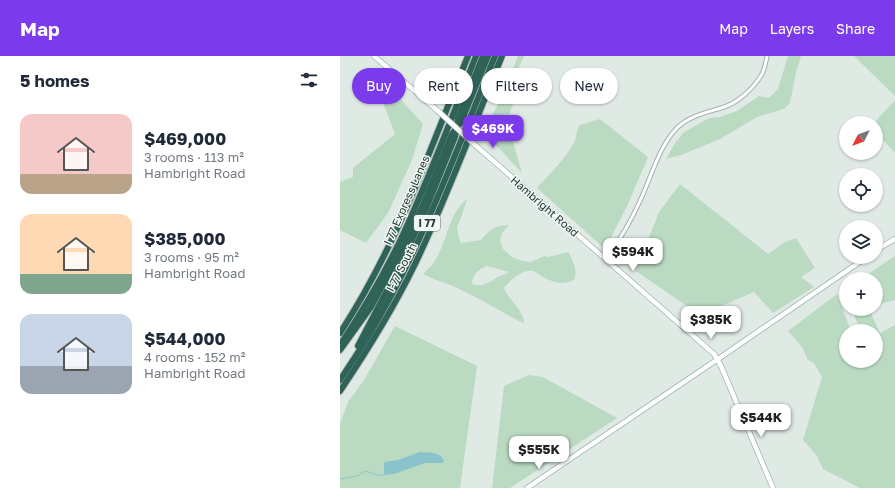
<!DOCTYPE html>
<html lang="en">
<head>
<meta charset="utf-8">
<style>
  body { margin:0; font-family:"Golos Text",sans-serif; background:#f6f6f7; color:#1f2937; height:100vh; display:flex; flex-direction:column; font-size:15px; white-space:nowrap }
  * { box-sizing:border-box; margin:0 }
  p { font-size:13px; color:#747a83 }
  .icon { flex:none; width:22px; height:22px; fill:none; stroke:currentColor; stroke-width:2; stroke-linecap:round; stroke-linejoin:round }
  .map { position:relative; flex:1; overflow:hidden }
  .panel { display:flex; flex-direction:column; background:#fff; width:340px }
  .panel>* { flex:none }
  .banner { position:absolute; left:12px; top:12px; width:380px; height:36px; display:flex; gap:8px }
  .needle { width:26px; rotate:228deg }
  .tools { position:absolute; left:499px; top:60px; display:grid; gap:8px }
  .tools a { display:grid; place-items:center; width:44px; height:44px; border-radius:50%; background:#fff; box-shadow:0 1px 3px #0004; font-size:20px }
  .price { position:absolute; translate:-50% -34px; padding:0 9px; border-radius:8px; background:#fff; color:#222; font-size:13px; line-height:26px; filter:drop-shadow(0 1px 2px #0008) }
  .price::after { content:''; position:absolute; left:50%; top:24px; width:12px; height:9px; margin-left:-6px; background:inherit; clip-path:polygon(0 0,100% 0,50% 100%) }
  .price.on { background:#7c3aed; color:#fff }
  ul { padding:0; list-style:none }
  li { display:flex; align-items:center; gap:12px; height:100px; padding:0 20px }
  li span { display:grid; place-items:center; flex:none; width:112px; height:80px; border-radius:12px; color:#555 }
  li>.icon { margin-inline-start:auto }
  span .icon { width:48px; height:48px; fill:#fffc; stroke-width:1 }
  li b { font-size:17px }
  h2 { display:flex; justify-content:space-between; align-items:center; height:48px; padding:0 20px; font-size:17px }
  .tag { padding:0 14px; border-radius:18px; background:#fff; box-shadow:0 1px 3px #0004; font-size:14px; line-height:36px }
  .tag.on { background:#7c3aed; color:#fff }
  header { display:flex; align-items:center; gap:24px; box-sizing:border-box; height:56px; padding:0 20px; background:#7c3aed; color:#fff }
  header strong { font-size:19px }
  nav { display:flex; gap:22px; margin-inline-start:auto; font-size:14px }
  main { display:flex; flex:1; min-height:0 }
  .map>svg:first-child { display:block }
</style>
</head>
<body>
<header>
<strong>Map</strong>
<nav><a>Map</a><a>Layers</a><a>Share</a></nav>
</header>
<main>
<section class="panel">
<h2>5 homes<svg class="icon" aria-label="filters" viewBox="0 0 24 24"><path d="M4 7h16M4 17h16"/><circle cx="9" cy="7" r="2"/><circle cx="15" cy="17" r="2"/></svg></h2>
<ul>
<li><span style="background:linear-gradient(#f6c9c9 75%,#b9a48a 0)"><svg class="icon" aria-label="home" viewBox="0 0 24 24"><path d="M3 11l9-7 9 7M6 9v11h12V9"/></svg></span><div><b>$469,000</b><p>3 rooms · 113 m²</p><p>Hambright Road</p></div></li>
<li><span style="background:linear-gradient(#ffd9b3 75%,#7fa58c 0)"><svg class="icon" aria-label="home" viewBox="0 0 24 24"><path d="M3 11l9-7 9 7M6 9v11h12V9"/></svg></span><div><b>$385,000</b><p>3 rooms · 95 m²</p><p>Hambright Road</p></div></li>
<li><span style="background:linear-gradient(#c9d6e8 65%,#9aa5b1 0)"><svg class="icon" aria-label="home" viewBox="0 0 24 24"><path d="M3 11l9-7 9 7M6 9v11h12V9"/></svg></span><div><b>$544,000</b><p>4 rooms · 152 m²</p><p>Hambright Road</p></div></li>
</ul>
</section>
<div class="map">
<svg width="555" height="432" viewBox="0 0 555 432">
  <rect width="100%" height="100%" fill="#e0eae5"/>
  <!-- green -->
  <g fill="#badac2" fill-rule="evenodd">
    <path d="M178,0h6l-6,14 2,9 -2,11 -11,31 15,52 -38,-41 15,-30z"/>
    <path d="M448,0h13l-5,16 -6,31 -6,6 -27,8 -37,22 -39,16 -15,4 9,-16 8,-10 26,-15 11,-1 17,-6 22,-15 10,2 9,-9z"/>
    <path d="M514,0h41v40z"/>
    <path d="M49,36l6,1 28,31 -11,36 -24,53 -22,30 -26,-13v-48l13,-5v-9l42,-34 -14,-37 3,-3z"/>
    <path d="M555,44v53l-19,-21v-9h-2z"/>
    <path d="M260,63l48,38 -20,47 -23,45 -68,-61c11,-12 32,-33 38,-48 2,-5 1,-9 5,-15z"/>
    <path d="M340,128l88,70 17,-12 11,-4 19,30 -14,9 13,10 -41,26 -19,-21 -54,23 -64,-44 23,-59z"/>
    <path d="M127,143l-6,19 -4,9 1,8 3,8 20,-3c8,-10 15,-15 28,-15l-7,8 -2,8 3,8 9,8 11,4 8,1 13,-6 5,1 19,-5c5,8 10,18 6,28 -13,6 -21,2 -33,-4 -2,-2 -5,-4 -8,-5 -10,-2 -23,9 -29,17 4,11 21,24 20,35l-5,-2c-21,-11 -42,-24 -64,-34 -11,-5 -21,-7 -32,-13 3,-4 8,-7 11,-12 14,-20 13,-47 33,-63zM147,210l22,6c-3,2 -6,3 -9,4 -10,5 -15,12 -28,8 0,-10 7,-15 15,-18z"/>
    <path d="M555,200v44l-15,4 -4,-10v-15h-6l-2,-5z"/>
    <path d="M497,238l14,37h-5v30h30v-30h-16l-8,-22h17l11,24 15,-8v163h-35l-37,-19 -6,-13 -14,-16 19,-63 -8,-14 -6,-3 -6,-13 -14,-16z"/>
    <path d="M55,270l82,40 -17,122h-120v-64l8,-22 16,-22z"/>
    <path d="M189,319l14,2 74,41 -107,70h-18l12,-102z"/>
  </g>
  <!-- water -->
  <path fill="#8bc3cc" d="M80,396c9,1 20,-1 24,9l-2,2h-17l-31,11 -10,1v-11l1,-2 13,-2z"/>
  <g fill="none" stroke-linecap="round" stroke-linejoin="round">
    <!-- stream -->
    <path stroke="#8bc3cc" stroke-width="1" d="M0,423l17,-3 8,-5 13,4h6"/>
    <!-- street casing -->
    <g stroke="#a3b1ac" stroke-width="5">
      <path id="street" d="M266,203c13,-18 25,-38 34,-58 11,-23 19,-55 37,-73 12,-12 28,-15 44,-20 16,-4 33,-20 41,-34 3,-6 4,-12 5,-18"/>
    </g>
    <!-- secondary casing -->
    <g stroke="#a0b5ad" stroke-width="6">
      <g id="secondary">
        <path d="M34,0l64,55"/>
        <path d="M134,88l240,210 7,12 52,122"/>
        <path d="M536,194l19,-11"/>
        <path d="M187,432l191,-129 149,-102"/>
      </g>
    </g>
    <!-- highway casing -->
    <g stroke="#bdc4c2" stroke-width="8">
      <g id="highway">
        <path d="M0,277c57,-87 89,-181 128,-277"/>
        <path d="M2,286c22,-33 42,-68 59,-103 28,-60 51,-122 75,-183"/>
        <path d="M18,290l44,-84 24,-53 29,-72 3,-19 25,-62"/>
        <path d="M0,294l31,-43 26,-48 25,-52 30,-73 9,-12 27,-66"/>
        <path d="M0,324c29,-42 54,-87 76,-134 29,-62 53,-126 79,-190"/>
        <path d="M0,335c27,-40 53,-82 74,-125 33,-68 59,-140 88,-210"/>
      </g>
    </g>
    <!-- street -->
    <use href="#street" stroke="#fff" stroke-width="3"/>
    <!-- secondary -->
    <use href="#secondary" stroke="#fff" stroke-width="4.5"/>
    <!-- highway -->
    <use href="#highway" stroke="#306358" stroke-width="6"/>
    <!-- secondary-bridge casing -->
    <g stroke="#a0b5ad" stroke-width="6" stroke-linecap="butt">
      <path id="secondary-bridge" d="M98,55l36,33"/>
    </g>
    <!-- secondary-bridge -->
    <use href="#secondary-bridge" stroke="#fff" stroke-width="4.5"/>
  </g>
  <g text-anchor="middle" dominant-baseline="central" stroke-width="3" stroke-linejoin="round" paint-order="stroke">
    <!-- shield labels -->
    <rect fill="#f0f7f3" stroke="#60726c" stroke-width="1" x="74" y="159" width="26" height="16" rx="3"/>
    <g font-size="10" font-weight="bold" fill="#223932">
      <text x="87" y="167">I 77</text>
    </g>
    <!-- street labels -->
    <g font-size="11" fill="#223932" stroke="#f0f7f3">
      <text transform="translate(66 144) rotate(-66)">I 77 Express Lanes</text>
      <text transform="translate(205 150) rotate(41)">Hambright Road</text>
      <text transform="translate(61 211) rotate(-63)">I-77 South</text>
    </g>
  </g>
</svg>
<div class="tools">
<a><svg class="needle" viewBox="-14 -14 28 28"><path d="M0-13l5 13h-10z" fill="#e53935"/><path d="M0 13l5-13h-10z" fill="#747a83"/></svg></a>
<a><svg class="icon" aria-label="locate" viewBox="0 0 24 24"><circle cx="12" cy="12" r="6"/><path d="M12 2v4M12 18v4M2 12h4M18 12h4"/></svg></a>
<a><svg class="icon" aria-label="layers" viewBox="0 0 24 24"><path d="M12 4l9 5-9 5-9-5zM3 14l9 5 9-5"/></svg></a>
<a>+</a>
<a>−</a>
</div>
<b class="price on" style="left:153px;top:93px">$469K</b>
<b class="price" style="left:293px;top:216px">$594K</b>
<b class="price" style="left:371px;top:284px">$385K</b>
<b class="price" style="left:421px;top:382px">$544K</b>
<b class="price" style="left:199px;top:414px">$555K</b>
<div class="banner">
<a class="tag on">Buy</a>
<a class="tag">Rent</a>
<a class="tag">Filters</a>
<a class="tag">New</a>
</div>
</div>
</main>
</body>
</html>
